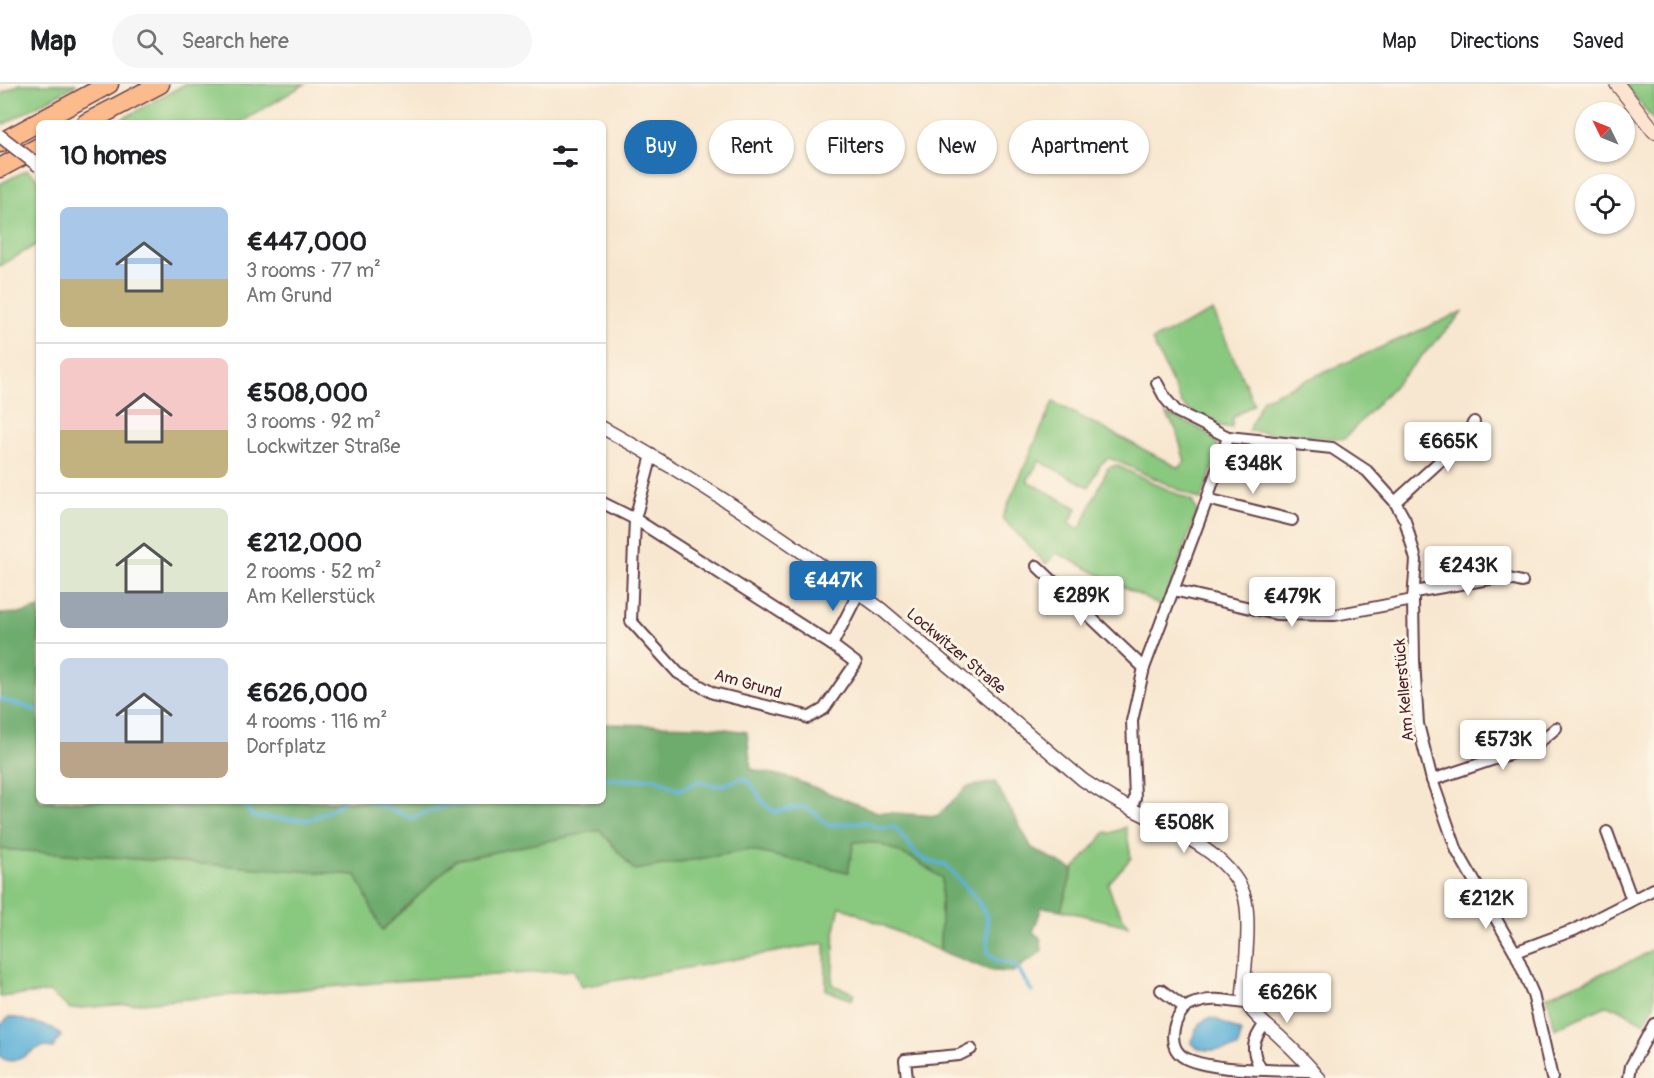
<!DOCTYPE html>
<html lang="en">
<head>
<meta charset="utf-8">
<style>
  body { margin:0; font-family:Pangolin,sans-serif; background:#f6f6f6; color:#202124; height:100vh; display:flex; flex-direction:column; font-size:22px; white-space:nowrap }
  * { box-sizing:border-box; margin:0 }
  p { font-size:20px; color:#757577 }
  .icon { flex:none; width:33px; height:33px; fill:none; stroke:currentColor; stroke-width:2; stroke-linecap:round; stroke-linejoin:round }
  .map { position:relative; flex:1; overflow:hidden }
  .details { position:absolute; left:36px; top:36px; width:570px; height:684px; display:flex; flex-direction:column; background:#fff; border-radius:9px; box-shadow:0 2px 4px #0004 }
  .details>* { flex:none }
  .banner { position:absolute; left:624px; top:36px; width:570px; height:54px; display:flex; gap:12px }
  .needle { width:39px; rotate:313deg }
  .buttons { position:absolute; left:1575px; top:18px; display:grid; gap:12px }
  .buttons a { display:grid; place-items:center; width:60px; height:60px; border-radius:50%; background:#fff; box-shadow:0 2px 4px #0004; font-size:30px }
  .price { position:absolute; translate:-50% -51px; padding:0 14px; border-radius:6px; background:#fff; color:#222; font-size:20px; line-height:39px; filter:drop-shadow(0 2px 3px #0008) }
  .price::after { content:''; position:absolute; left:50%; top:36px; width:18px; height:14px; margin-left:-9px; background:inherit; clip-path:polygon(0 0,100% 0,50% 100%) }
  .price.selected { background:#1f6fb2; color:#fff }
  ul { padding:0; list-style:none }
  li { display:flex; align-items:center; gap:18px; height:150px; padding:0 24px }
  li+li { border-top:2px solid #e0e0e0 }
  li span { display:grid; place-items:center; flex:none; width:168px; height:120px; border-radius:9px; color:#555 }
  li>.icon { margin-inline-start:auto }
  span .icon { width:72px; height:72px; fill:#fffc; stroke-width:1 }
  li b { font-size:26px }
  h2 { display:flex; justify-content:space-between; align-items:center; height:72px; padding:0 24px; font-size:26px }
  .pill { padding:0 21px; border-radius:27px; background:#fff; box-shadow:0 2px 4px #0004; font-size:21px; line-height:54px }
  .pill.selected { background:#1f6fb2; color:#fff }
  header { display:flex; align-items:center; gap:36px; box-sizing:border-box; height:84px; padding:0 30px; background:#fff; border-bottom:2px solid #e0e0e0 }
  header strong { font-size:28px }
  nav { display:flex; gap:33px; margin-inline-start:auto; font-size:21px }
  .search { width:420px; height:54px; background:#f6f6f6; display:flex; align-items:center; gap:15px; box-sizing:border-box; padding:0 21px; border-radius:33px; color:#757577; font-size:22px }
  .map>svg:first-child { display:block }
</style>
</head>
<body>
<header>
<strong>Map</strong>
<div class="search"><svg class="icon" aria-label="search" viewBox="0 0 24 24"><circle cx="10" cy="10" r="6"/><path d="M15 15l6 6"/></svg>Search here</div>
<nav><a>Map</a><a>Directions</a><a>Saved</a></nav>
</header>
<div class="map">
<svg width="1654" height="994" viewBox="0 0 1654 994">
  <rect width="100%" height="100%" fill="#fcf5e5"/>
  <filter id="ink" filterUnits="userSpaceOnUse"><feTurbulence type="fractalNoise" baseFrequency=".0167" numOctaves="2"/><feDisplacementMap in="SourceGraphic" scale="12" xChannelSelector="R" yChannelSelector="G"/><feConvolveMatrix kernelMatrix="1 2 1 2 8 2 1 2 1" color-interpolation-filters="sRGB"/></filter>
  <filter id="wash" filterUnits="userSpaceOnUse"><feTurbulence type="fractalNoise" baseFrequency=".008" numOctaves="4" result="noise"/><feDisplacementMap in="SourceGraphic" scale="24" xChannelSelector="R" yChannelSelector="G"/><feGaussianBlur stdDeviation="1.35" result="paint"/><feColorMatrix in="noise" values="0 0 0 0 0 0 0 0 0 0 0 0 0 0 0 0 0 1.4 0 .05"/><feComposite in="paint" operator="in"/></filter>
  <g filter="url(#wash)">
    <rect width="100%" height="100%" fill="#f8e7d0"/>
    <!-- green -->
    <g fill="#89c87f" stroke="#6a7455" stroke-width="1.5">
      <path d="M20,0h57l-73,40 -4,-3v-27z"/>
      <path d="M185,0h120l-65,39h-125z"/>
      <path d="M1625,0h29v37z"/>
      <path d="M27,86l12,10v63l-39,23v-82z"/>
      <path d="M1213,227l41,93 -21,13 -1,11c-17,-2 -38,-12 -50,-24l-30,-64z"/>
      <path d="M1464,227l-120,128 -96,-8 15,-32z"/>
      <path d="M1053,318l126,66 6,-6 -9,-33 -10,-15c18,8 49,16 53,36l-18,50 -84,-39 -9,-3 -8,7 -11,22 -50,-26 -12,20 50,27 -8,16 11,5 28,-61 8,-3 76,36 5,11 -34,95 -106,-54 -11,11 -44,-46z"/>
      <path d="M1126,743l5,31 -23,26 6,18 14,24 -67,-16 12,-40 33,-38 5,1z"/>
      <path d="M600,746l34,40 115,-20 99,22 6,-30 24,1 34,15 30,20 -2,73 -100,-45 -5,23 -3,56 22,8 -2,7 -26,-10 -1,-47 -244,44 -7,-17 -176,11 -328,28 -21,-17 -49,5v-148l357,26 26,55 73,-70z"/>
      <path d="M1654,864v58l-10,17 -26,-15 -12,-2 -51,23 -8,-33 90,-37z"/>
    </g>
    <!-- forest -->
    <path fill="#6eac6e" stroke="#5c664c" stroke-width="1.5" d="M39,524v193h564v-77l100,2 44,6 4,37 39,9 87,34 60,4 30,-29 28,-5 37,66 41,22 -12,40 -19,-3 -9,25 7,6 2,13 -29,21 -21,-1 -52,-20 2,-73 -30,-20 -34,-15 -24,-1 -6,30 -99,-22 -115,20 -34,-40 -144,30 -74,70 -26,-55 -356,-26v-235l23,-1z"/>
    <!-- water -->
    <g fill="#5cb1d8" stroke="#536882" stroke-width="1.5">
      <path d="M9,933l7,1 37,10 8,8 -8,12c-5,-1 -10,-2 -14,0 -13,5 -26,21 -39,8v-30z"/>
      <path d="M1209,934l7,1 25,13 -3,16c-13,1 -37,7 -46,-5 1,-11 7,-21 17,-25z"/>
    </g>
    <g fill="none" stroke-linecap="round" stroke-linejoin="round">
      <!-- stream -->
      <g stroke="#5cb1d8" stroke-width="4">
        <path d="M0,615l39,12"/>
        <path d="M603,694l24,2 28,-2 24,12 20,-9c16,8 28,3 44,-3 19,11 11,22 32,34 28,-7 31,-9 53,13l37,-3 15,6 15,-1c17,19 21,37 50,37l31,34 11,19 1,37 10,7 17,4 17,26"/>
        <path d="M242,717l11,16 56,3 22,-10 12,-9"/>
        <path d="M369,717l43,17 37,-14 26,1 2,-4"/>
      </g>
    </g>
  </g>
  <g filter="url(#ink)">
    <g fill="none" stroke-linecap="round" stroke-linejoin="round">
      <!-- minor casing -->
      <g stroke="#643d44" stroke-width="14">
        <g id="minor">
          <path d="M1157,299l8,15 11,13 52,26 104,11 35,23 28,31 10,18 11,40 -3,40 1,60 4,64 14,56 25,71 58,101 18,42 19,84"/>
          <path d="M1207,415l85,21"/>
          <path d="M1395,418l66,-60 13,-20"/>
          <path d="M603,419l32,16 197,126 24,18 -32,46 -16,9 -5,-3 -90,-22 -35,-20 -47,-52 4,-102 17,-64"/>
          <path d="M1037,482l107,102"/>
          <path d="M1173,506l103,24 59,1 78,-15"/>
          <path d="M1414,508l87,-15 21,5"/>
          <path d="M832,561l27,-53"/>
          <path d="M1432,696l104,-35 20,-17"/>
          <path d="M1131,725l4,-11 -3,-77 12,-53 61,-163 23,-68"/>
          <path d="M1607,748l25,68"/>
          <path d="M1515,868l59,-22 80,-41"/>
          <path d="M1161,906l24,18"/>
          <path d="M1246,919c-15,-1 -32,-6 -46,-1 -6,1 -13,4 -17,8 -11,14 -16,38 2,48 28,14 96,12 129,13"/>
          <path d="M1261,985c-11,-19 -9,-28 4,-45"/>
          <path d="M907,994l-2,-18 54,-5 12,-6"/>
          <path d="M1629,994l2,-12 23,-42"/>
        </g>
      </g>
      <!-- tertiary casing -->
      <g stroke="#643d44" stroke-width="15">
        <path id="tertiary" d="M603,344c97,53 190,115 278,181l202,171c15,10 30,20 47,28 36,19 97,43 113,84 9,21 2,77 0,101 5,20 22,30 36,43 14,13 28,27 40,42"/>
      </g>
      <!-- secondary casing -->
      <g stroke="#643d44" stroke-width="16">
        <path id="secondary" d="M1617,0l37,47"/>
      </g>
      <!-- motorway casing -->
      <g stroke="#643d44" stroke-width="21">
        <g id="motorway">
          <path d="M86,39l74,-39"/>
          <path d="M0,59l109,-59"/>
          <path d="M0,84l39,-21"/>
        </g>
      </g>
      <!-- minor -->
      <use href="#minor" stroke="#fff" stroke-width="10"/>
      <!-- tertiary -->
      <use href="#tertiary" stroke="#fff" stroke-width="12"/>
      <!-- secondary -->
      <use href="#secondary" stroke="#fde4d1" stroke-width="14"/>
      <!-- motorway -->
      <use href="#motorway" stroke="#fbbb8d" stroke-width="18"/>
      <!-- tertiary-bridge casing -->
      <g stroke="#643d44" stroke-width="15" stroke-linecap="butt">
        <path id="tertiary-bridge" d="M0,52l39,30"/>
      </g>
      <!-- tertiary-bridge -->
      <use href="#tertiary-bridge" stroke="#fff" stroke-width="12"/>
    </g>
  </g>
  <g text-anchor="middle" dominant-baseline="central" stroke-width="6" stroke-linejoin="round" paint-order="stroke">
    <!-- street labels -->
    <g font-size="16" fill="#4a1f2b" stroke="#fcf5e5">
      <text transform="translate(956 567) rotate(40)">Lockwitzer Straße</text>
      <text transform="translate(748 600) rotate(16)">Am Grund</text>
      <text transform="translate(1404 606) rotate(-95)">Am Kellerstück</text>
    </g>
  </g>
</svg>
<div class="buttons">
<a><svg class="needle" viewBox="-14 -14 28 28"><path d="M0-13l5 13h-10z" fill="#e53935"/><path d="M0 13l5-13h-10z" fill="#757577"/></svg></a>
<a><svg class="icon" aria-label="locate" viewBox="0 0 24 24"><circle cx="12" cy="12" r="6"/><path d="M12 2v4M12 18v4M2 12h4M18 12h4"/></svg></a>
</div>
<b class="price" style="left:1448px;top:389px">€665K</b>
<b class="price" style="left:1253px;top:411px">€348K</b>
<b class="price" style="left:1468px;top:513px">€243K</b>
<b class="price selected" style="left:833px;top:528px">€447K</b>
<b class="price" style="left:1081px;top:543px">€289K</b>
<b class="price" style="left:1292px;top:544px">€479K</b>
<b class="price" style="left:1503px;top:687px">€573K</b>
<b class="price" style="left:1184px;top:770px">€508K</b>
<b class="price" style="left:1486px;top:846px">€212K</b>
<b class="price" style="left:1287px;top:940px">€626K</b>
<div class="banner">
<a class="pill selected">Buy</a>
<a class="pill">Rent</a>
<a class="pill">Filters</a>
<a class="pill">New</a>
<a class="pill">Apartment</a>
</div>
<section class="details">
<h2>10 homes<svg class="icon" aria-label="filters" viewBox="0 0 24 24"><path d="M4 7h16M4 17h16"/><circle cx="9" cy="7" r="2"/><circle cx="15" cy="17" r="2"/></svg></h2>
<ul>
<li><span style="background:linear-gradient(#a9c7e8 60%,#c2b280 0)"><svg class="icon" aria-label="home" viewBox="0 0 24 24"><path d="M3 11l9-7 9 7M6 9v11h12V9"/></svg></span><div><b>€447,000</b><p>3 rooms · 77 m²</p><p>Am Grund</p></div></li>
<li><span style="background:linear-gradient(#f6c9c9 60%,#c2b280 0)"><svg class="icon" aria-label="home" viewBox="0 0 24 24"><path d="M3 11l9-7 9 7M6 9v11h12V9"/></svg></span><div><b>€508,000</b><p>3 rooms · 92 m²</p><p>Lockwitzer Straße</p></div></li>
<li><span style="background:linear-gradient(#dfe7d0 70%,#9aa5b1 0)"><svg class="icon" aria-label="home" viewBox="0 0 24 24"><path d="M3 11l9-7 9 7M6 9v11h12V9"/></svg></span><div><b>€212,000</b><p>2 rooms · 52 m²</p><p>Am Kellerstück</p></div></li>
<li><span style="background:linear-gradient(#c9d6e8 70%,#b9a48a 0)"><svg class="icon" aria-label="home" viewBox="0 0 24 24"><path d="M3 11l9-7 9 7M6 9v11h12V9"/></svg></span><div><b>€626,000</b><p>4 rooms · 116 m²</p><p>Dorfplatz</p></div></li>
</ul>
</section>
</div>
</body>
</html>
